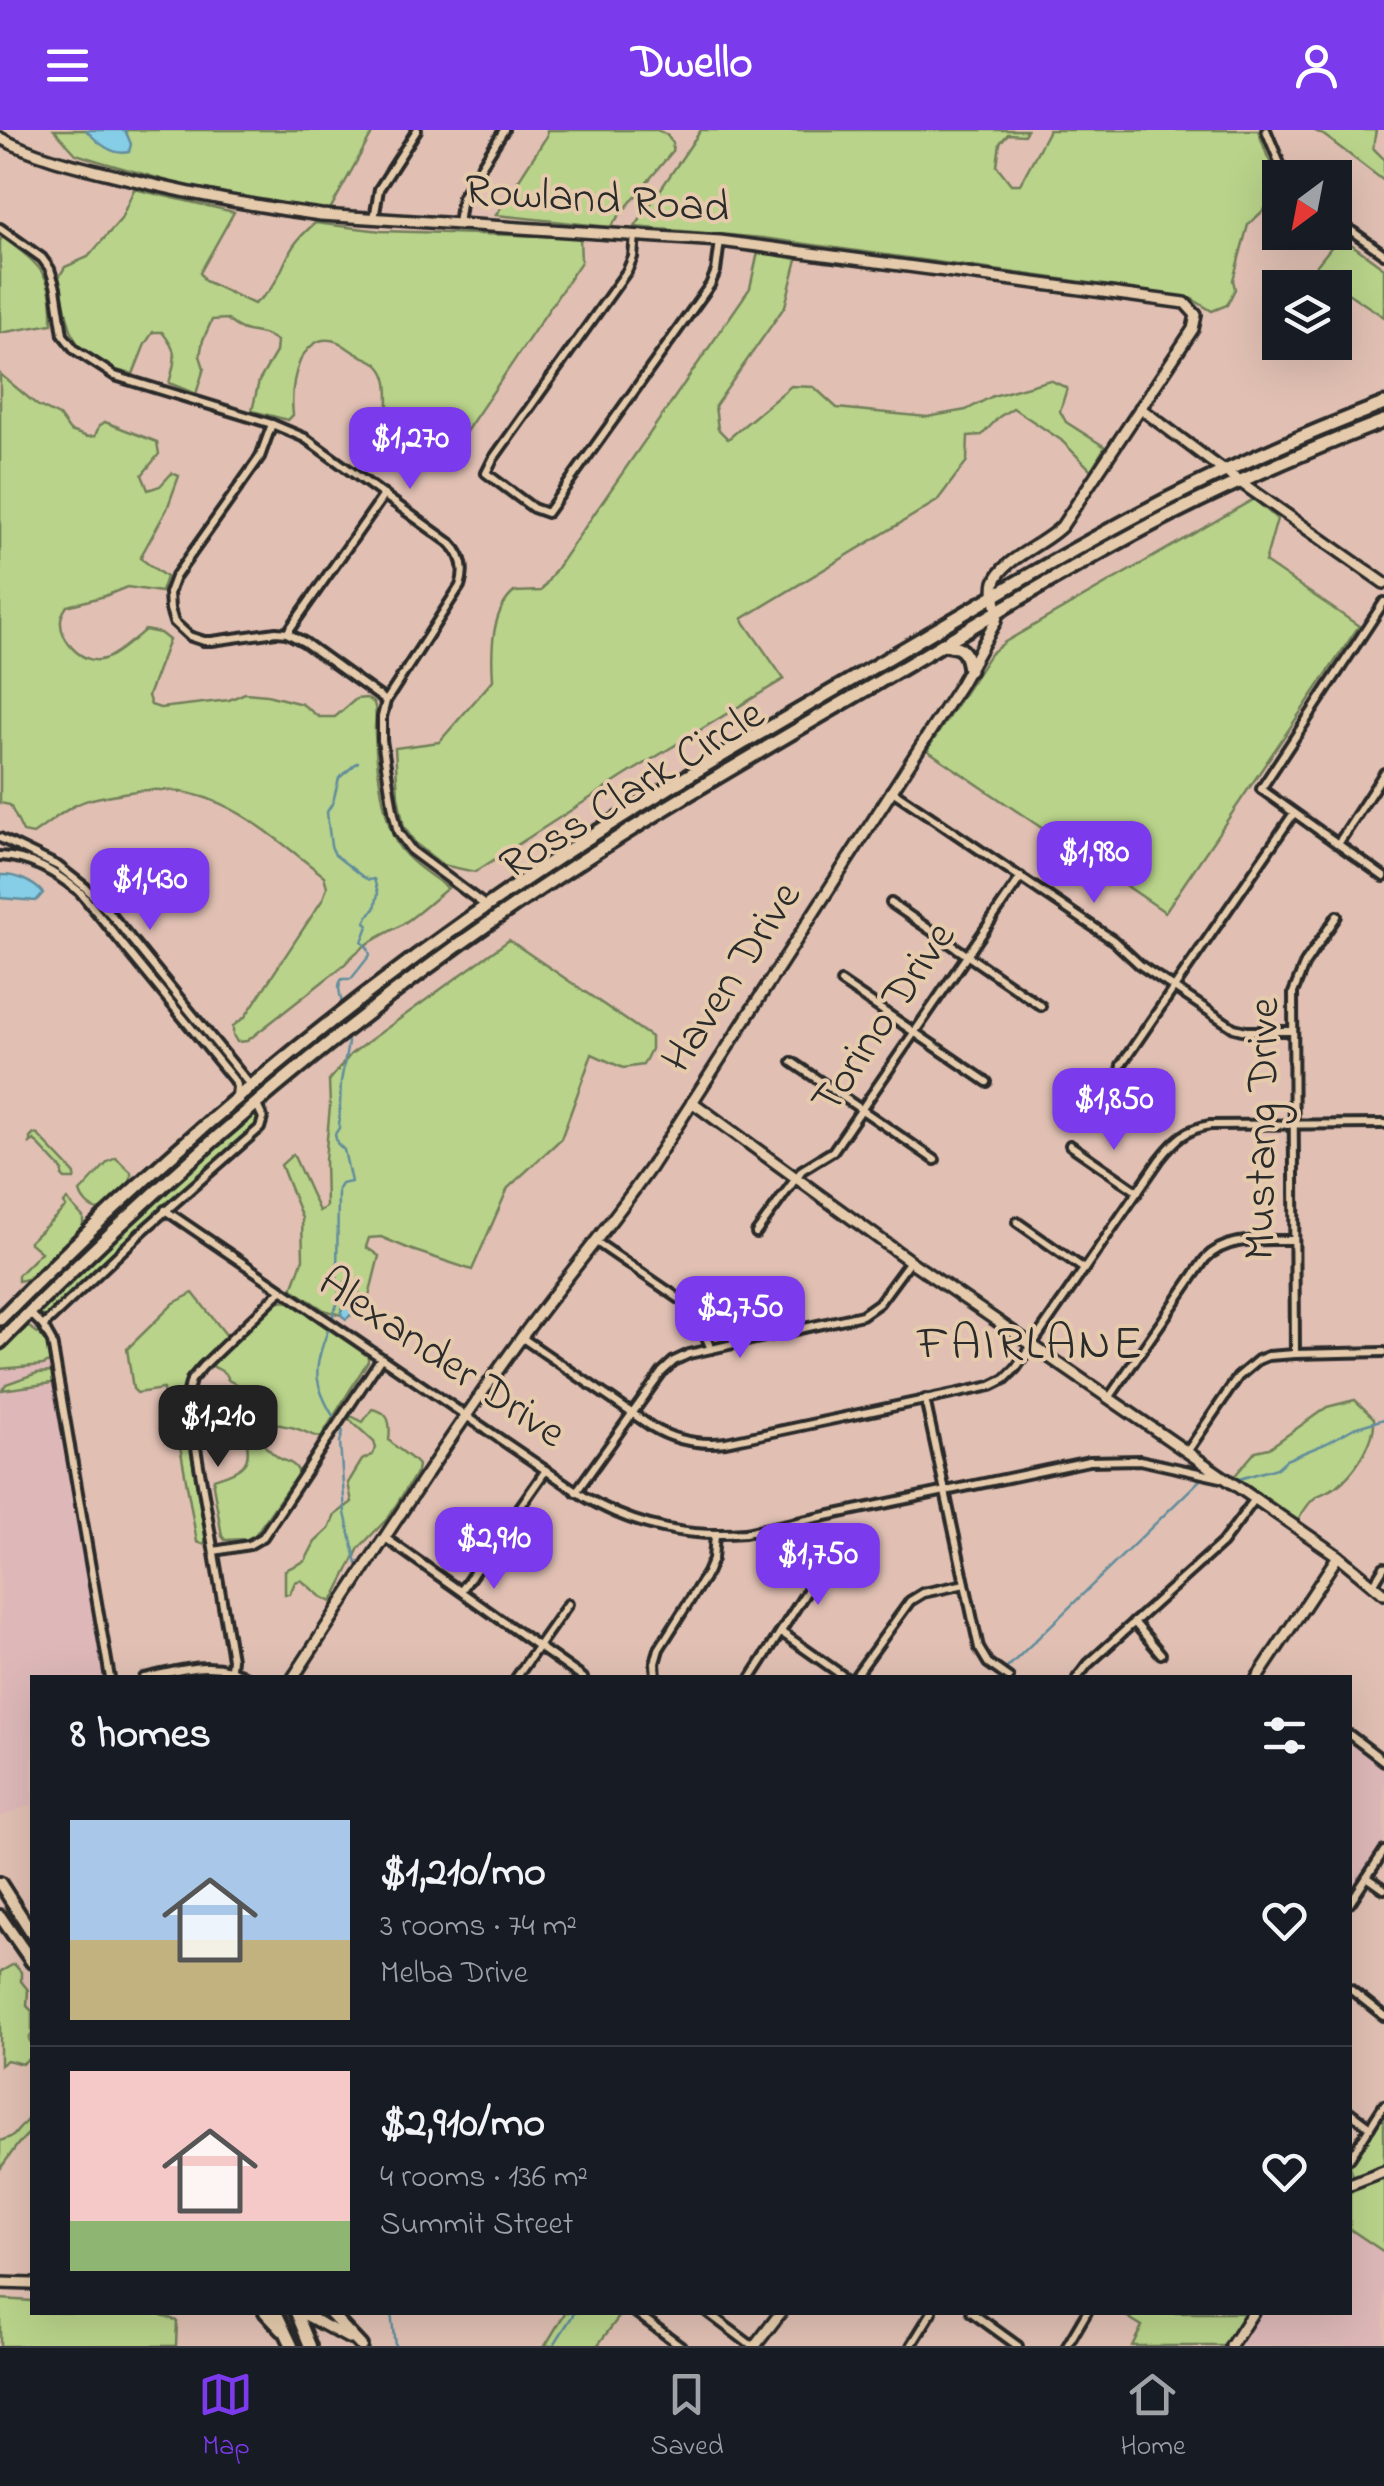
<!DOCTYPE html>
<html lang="en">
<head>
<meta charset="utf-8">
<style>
  body { margin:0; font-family:"Indie Flower",sans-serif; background:#20242c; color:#f1f3f6; height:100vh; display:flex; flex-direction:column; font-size:38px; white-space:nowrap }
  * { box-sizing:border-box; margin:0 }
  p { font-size:32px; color:#9ea1a6 }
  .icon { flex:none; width:55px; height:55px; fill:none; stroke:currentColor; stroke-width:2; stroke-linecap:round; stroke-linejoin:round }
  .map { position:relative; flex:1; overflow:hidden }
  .side { position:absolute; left:30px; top:1545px; width:1322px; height:640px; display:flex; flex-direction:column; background:#171b24; border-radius:0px; box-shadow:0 10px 40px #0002 }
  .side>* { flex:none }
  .needle { width:65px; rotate:212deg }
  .buttons { position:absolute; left:1262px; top:30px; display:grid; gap:20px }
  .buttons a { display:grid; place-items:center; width:90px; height:90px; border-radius:0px; background:#171b24; box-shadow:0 10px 40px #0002; font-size:50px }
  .price { position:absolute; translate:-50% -85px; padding:0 22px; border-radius:20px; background:#7c3aed; color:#fff; font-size:32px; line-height:65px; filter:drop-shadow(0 2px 5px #0008) }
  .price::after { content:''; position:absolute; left:50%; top:60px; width:30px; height:22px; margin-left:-15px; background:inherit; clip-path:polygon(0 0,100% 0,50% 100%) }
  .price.active { background:#222; color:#fff }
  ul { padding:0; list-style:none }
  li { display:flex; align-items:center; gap:30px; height:250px; padding:0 40px }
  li+li { border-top:2px solid #363941 }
  li span { display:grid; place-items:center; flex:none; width:280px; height:200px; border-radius:0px; color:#555 }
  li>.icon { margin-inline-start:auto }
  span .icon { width:120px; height:120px; fill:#fffc; stroke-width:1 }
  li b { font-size:42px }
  h2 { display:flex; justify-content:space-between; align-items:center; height:120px; padding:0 40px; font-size:42px }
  header { display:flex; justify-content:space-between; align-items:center; height:130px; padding:0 40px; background:#7c3aed; color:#fff; font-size:45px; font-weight:800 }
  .menu { display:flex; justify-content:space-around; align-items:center; height:140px; border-top:2px solid #363941; background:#171b24; font-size:28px; color:#9ea1a6 }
  .menu a { display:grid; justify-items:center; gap:5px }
  .menu .active { color:#7c3aed }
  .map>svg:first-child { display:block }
</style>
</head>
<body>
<header><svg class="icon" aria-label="menu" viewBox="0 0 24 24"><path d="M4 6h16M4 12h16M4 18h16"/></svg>Dwello<svg class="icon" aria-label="person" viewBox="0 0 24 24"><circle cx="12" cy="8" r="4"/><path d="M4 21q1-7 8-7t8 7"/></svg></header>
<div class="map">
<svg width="1384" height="2216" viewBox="0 0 1384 2216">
  <rect width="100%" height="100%" fill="#e1c0b3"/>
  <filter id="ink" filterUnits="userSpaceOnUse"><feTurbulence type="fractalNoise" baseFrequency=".01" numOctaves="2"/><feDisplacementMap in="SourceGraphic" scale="20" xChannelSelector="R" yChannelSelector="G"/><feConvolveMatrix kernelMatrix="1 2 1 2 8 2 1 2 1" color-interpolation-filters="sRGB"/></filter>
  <g filter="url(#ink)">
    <!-- built -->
    <g fill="#deb8b8">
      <path d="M52,1233l55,314 -75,1v126l-32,13v-448z"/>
      <path d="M1350,1610l34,26v77l-34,52z"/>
      <path d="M1350,2099l34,23v87l-4,7h-142l21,-33 91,-1z"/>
    </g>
    <!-- green -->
    <g fill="#b9d38a" stroke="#727f5a" stroke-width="2.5">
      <path d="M54,0h32l2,2 40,6 -3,-8h249l-46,83 -143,-27 -87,-25 -22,-7z"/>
      <path d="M547,0h110l10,5 6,8 -1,9 -62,75 -114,-12 51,-79z"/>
      <path d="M701,0h326l-3,5 -16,-1 -8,9 -3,23 14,18h9l29,-54h209l10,28 12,20v28l-15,3 -17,16 -15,55 2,9 -8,16 -15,6 -20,-12 -88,-14 -341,-47 -128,-11z"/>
      <path d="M1313,0h63l-3,18 11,11v22l-59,-45z"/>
      <path d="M134,59l100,23 -34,61 5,8 49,23c22,-16 23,-26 34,-48 6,-14 17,-24 27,-33l66,8 199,6 1,25 -118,174 -28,-12h-11l-7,8 -3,15 -6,4c-36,-25 -8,-63 -29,-85 -7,-8 -19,-9 -27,-15 -9,-6 -17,-13 -29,-11 -10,2 -19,12 -23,21 -7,17 -9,36 -7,54l-5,5 -36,-9 7,-30 17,-29 1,-11c-19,-14 -31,-3 -50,-22l-15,1 -9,20 -3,16 4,12 -8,26 -27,-11c7,-24 10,-30 -7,-51h-9l-8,12 -12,30c-20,-3 -46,-15 -57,-33 -9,-15 -13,-46 -17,-64l6,-10 23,-10 33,-38z"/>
      <path d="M1340,106l44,32v49l-71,-47z"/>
      <path d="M2,107c38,28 52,37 50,87l-52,9v-92z"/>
      <path d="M758,122l39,7 -12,47 -70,100 3,23 10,10 63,-53 23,1 23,21 90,9 39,-7 27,-14 57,-16 17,8 -7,23 6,11 39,25 -14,23 -30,-30 -48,-32 -14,9 -17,18 -14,1 -1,25 -30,40 -195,118 42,60 -158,96 -151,97 -32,-7 -27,-21 -12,-17 -6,-31 -3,-48 44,-6 54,-62c-2,-29 -2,-68 21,-88l27,-1 209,-303z"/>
      <path d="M0,244l37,31 22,11 11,15 18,6 7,-1 4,-10 6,-4 52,20 2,12 -17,21 6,15 12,-4 12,-13 7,3 -12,33 -27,49 26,19 -5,15 -34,-5 -22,9 -38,10c-2,3 -6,10 -6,14 -2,21 23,46 43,39 12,-3 31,-21 41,-29l15,3 9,7 -21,56 3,9 9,3 69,-8 16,-7 22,2 35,9 17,13h16l21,-18 10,-1 8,5c4,11 0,19 1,31 1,27 9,94 25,114 12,16 32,28 48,40 -17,13 -33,30 -52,40 -21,11 -37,19 -52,37l-97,76 -10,1 -4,-7v-9l12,-9 78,-118 4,-12 -3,-11c-64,-49 -113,-100 -201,-83 -14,3 -32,4 -45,11 -16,7 -31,21 -45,30l-10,-2 -13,-27 -10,-2z"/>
      <path d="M1254,369l23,20 -12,43 94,64 -194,286 -238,-162 63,-96 15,-12z"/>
      <path d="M509,810l142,97v12l-8,16 -20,3 -31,-14 -31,85 -53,49 -36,82 -60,-20 -31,-13 -12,1 -3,9 13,9 -10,40 -8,19h-10c8,-15 8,-25 -1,-39l-6,8 4,17 -6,7 -1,7 -17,-5 -32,-21 11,-30 -1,-41 -21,-53 12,-11 26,57 7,-4 -1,-47 5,-54 -1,-25 22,-27z"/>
      <path d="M254,985h3l3,4 -2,7 -210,191 -8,-2 -1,-3 121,-115z"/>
      <path d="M34,1004l4,1 37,39 -1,5h-9l-3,-3 1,-5 -29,-31 -4,3v-5z"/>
      <path d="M116,1028l15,14v10l-26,25 -7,3c-9,-2 -16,-10 -18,-18l28,-30z"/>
      <path d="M67,1070l16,17v9l-55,53 -10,2v-6l23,-23 -12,-10 37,-35 -2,-4z"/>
      <path d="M193,1163l34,43 -36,38 -9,23 24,144 -3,3 -6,-2 -26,-147h-7l-1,-6 -26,4 -4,-4 -6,-40 47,-46z"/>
      <path d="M279,1171l10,1 79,54v5l-47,76c-11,-1 -19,-8 -30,-10 -9,-2 -14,-2 -23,-6l-11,6 -2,7c6,8 15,18 24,24 10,5 14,4 20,14l-44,63 -8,4 -22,1 -3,-4 -9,-51 1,-6c31,-10 40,-15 30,-48 5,-8 19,-15 20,-24 0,-15 -20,-20 -30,-24 -14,-7 1,-2 -11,-11 -4,-3 -9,-4 -13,-8z"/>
      <path d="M29,1197c12,7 25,20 20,35l-6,3 -43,4v-17l23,-24z"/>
      <path d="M51,1242l4,8 -3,3 -50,7 4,-6 31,-11z"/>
      <path d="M1355,1270l19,18c2,21 -16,49 -31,63 -8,8 -18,11 -27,16 -8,5 -14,17 -19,25l-65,-43 24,-28 13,-3 58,-41z"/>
      <path d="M372,1279c18,3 19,15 17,31 8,10 21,15 29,25l-1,7 -29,46 -29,30 -27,54 -12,-6 -19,-16 -6,2 -5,12h-5v-24l20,-9 10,-19 14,-13 6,-14 17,-13 -4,-19 14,-23 10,-5 4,-7 -2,-6 -25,-23 2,-3 12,6z"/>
      <path d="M14,1834l7,8v9l7,9 -1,16 5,5v23l-3,5 3,5v12l-10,8 -15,-4 -7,5v-93z"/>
      <path d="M1384,1983v53l-27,10 -4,-1 -3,-9z"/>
      <path d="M32,1984v16l-14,14 -18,25v-28l13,-5z"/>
      <path d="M1384,2047v75l-34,-23v-36l8,-8z"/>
      <path d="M0,2169l32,2v11l125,1 20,8 -1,25h-176z"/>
      <path d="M565,2183v-1l57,1 -25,33h-52z"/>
      <path d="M1121,2183h126l-21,33h-94l10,-20z"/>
    </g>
    <!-- water -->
    <g fill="#86cee7" stroke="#628d9c" stroke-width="2.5">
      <path d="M86,0h39l6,14 -2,8c-17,4 -32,-10 -43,-22z"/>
      <path d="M0,745c15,-1 33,7 43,18l-7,8 -36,-3z"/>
      <path d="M350,1146l9,16c-2,10 -4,21 -13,27l-5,-4 1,-7 6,-7 -4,-17z"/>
    </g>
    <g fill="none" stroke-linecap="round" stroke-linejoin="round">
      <!-- stream -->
      <g stroke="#628d9c" stroke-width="2.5">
        <path d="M342,874c-1,-8 -6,-18 0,-25h9l19,-24 -2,-7 -6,-6 6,-16 -3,-4 5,-9 5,-4 3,-16 -4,-14 -5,1 -6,-3 -28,-22 -4,-9 -3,-24 -1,-10 6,-10 6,-24 19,-16"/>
        <path d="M332,1188l8,-22 -3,-13 1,-94 3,-5 10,-2 -7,-32 -7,-7 -2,-9 4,-6 2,-46 7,-39 -1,-6"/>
        <path d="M329,1198c-16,39 -17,55 6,91"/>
        <path d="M341,1298l2,4 -3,10 5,71 12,51"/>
        <path d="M1239,1349l38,-11 9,-8 41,-17 27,-15 30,-9"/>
        <path d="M1005,1540l195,-190"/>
        <path d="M391,2182l4,34"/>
        <path d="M553,2216l22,-34"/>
      </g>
      <!-- street casing -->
      <g stroke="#2b2b2b" stroke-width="14">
        <g id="street">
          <path d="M1266,0l14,34 10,14"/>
          <path d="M374,89l5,-30 38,-59"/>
          <path d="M1335,89l49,35"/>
          <path d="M458,94l4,-27 42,-67"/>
          <path d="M0,98l42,30 8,11 6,19 7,47 12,15 40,26 157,48 33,14 145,105c12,12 16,26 10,43l-74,115 -4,16v23l11,70 5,22 14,19 74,55"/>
          <path d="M635,105l-2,22 -6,14 -134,188 -7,14 47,35 14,5 163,-228 6,-14 4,-30"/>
          <path d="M272,294l-12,33 -85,120 -6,16 1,16 4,13 15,14 15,5h8l64,-9 11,1 17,9 82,59"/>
          <path d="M1384,472l-123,187 123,88"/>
          <path d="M287,503l97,-138"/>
          <path d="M891,660l222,150 27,25 94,63 12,3h46"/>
          <path d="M0,708l58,28 27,21 28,30 137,168"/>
          <path d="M1338,714l46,-71"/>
          <path d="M0,726c31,1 56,17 80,36l153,187 4,7 -1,11"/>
          <path d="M891,773l150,103"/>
          <path d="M841,852l146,100"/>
          <path d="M792,932l143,98"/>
          <path d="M1121,935l173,-252"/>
          <path d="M1070,1015l68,47"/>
          <path d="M165,1080l420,287c50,30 102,41 160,36l344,-72 51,-1 81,18"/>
          <path d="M1017,1092l67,47"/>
          <path d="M756,1103l46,-63 31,-19 188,-274"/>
          <path d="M595,1111l89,61 14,17 13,30"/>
          <path d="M29,1182l14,14 9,16 58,336"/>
          <path d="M43,1196l102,-97 115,-101 3,-10 -7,-15"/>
          <path d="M521,1207l131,90c23,14 47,18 74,15l265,-56 14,-7 11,-11 144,-209c15,-19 26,-30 50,-34l174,-1"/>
          <path d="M1295,1224l-2,-361 12,-30 32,-47"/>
          <path d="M1109,1268l96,-139c23,-24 58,-18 89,-19"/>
          <path d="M925,1269l54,249 9,15 21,15"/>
          <path d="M1187,1322l51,-75 20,-17 10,-4 27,-2 89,-2"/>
          <path d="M576,1362l86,-120 12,-11 15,-7 173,-39 17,-12 31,-42"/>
          <path d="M384,1407l199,141"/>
          <path d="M214,1421l35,-6 14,-8 118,-179"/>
          <path d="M1373,1455l11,-18"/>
          <path d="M461,1461l85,-121"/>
          <path d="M1134,1492l27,32"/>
          <path d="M781,1502l65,46"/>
          <path d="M231,1538l1,-9 -45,-264 4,-15 11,-13 80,-77"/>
          <path d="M144,1548c35,-7 71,-21 104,0"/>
          <path d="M516,1548l52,-74"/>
          <path d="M656,1548l-1,-15 4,-14 48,-76 6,-14 2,-24"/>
          <path d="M751,1548l59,-92 2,-19 -10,-45"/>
          <path d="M854,1548l56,-77 13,-8 42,-9"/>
          <path d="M1077,1548l11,-14 134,-121 33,-44"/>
          <path d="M1350,1605l34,26"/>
          <path d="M1367,1747l17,12"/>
          <path d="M1350,1773l34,-52"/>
          <path d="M1350,1859l34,27"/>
          <path d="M1350,1982l20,15"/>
          <path d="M1350,2028l34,-53"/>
          <path d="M635,2182l46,34"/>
          <path d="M707,2182l45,34"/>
          <path d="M971,2182l47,34"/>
          <path d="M911,2216l21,-34"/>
          <path d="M1067,2216l20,-34"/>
        </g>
      </g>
      <!-- secondary casing -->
      <g stroke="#2b2b2b" stroke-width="16">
        <g id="secondary">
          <path d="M0,8c37,19 77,28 117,38 67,17 135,30 204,39l399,26 465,62 11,12 -3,14 -131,197c-18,19 -60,33 -67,56 -4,14 5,26 1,39l-36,64 -310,483c-44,63 -94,121 -139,184 -76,106 -146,216 -218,326"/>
          <path d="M1140,278l76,57 168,118"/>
          <path d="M692,972l218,159 428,295 46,38"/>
          <path d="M1257,1548l81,-122"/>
          <path d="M1350,2054l34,-13"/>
          <path d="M0,2153l32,1"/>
          <path d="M300,2182l50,27"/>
          <path d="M755,2216l26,-34"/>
          <path d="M1231,2216l22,-34"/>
        </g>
      </g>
      <!-- primary casing -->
      <g stroke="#2b2b2b" stroke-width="18">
        <g id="primary">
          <path d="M0,1753l32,50"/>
          <path d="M0,1786l32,46"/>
          <path d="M265,2182l17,18"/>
          <path d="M276,2182l16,34"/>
          <path d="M296,2182l14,34"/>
          <path d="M329,2182l32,34"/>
        </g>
      </g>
      <!-- highway casing -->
      <g stroke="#2b2b2b" stroke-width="19">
        <g id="highway">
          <path d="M943,514c19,2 24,7 26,26"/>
          <path d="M0,1189c159,-162 332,-309 520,-436 111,-76 227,-142 343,-210 99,-58 197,-118 299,-171 72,-37 146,-69 222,-98"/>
          <path d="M0,1212c154,-156 318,-300 498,-425 122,-85 251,-159 379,-234 99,-58 197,-119 299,-171 68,-34 138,-64 208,-91"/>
        </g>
      </g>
      <!-- street -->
      <use href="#street" stroke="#e5cbac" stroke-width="6"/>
      <!-- secondary -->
      <use href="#secondary" stroke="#e5cbac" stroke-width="9"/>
      <!-- primary -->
      <use href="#primary" stroke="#e5cbac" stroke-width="10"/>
      <!-- highway -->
      <use href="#highway" stroke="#e5cbac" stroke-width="11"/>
    </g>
  </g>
  <g text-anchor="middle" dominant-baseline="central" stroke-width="8" stroke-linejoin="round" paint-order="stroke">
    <!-- street labels -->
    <g font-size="45" fill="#2b2b2b" stroke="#e5cbac">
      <text transform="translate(597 71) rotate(4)">Rowland Road</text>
      <text transform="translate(633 661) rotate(-32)">Ross Clark Circle</text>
      <text transform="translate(733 848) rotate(-57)">Haven Drive</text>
      <text transform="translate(885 889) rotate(-56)">Torino Drive</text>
      <text transform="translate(1264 999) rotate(-89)">Mustang Drive</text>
      <text transform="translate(441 1229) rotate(34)">Alexander Drive</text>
    </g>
    <!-- neighbourhood labels -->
    <g font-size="48" letter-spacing="2.5" fill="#2b2b2b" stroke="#e5cbac">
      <text x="1031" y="1216">FAIRLANE</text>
    </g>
  </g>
</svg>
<div class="buttons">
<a><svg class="needle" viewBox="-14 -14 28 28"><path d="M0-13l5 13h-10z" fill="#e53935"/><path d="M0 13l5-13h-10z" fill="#9ea1a6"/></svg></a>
<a><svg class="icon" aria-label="layers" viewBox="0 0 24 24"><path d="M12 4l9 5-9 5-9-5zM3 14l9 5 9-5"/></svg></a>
</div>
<b class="price" style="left:410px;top:362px">$1,270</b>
<b class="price" style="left:1094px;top:776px">$1,980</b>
<b class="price" style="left:150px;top:803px">$1,430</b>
<b class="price" style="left:1114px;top:1023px">$1,850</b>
<b class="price" style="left:740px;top:1231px">$2,750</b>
<b class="price active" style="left:218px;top:1340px">$1,210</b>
<b class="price" style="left:494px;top:1462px">$2,910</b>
<b class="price" style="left:818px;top:1478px">$1,750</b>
<section class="side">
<h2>8 homes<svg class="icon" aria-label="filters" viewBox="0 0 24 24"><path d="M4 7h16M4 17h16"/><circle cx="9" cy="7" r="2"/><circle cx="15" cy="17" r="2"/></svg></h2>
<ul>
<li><span style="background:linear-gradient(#a9c7e8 60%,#c2b280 0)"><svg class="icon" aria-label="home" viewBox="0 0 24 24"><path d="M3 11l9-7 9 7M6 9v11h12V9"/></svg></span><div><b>$1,210/mo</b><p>3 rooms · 74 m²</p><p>Melba Drive</p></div><svg class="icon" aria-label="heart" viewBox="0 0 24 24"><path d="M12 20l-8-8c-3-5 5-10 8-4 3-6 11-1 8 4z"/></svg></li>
<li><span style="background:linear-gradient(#f6c9c9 75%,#8fb573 0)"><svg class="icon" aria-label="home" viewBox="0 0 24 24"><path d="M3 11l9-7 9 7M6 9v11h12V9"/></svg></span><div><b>$2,910/mo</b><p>4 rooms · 136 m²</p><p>Summit Street</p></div><svg class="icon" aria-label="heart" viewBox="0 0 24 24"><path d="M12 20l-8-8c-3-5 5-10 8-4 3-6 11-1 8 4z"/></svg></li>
</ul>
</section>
</div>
<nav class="menu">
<a class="active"><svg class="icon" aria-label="map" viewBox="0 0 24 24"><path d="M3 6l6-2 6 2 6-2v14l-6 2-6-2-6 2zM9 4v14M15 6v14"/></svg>Map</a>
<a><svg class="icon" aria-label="saved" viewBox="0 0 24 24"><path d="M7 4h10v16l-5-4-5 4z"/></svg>Saved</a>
<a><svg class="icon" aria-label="home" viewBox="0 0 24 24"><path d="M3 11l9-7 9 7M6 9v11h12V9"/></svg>Home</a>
</nav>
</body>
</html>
